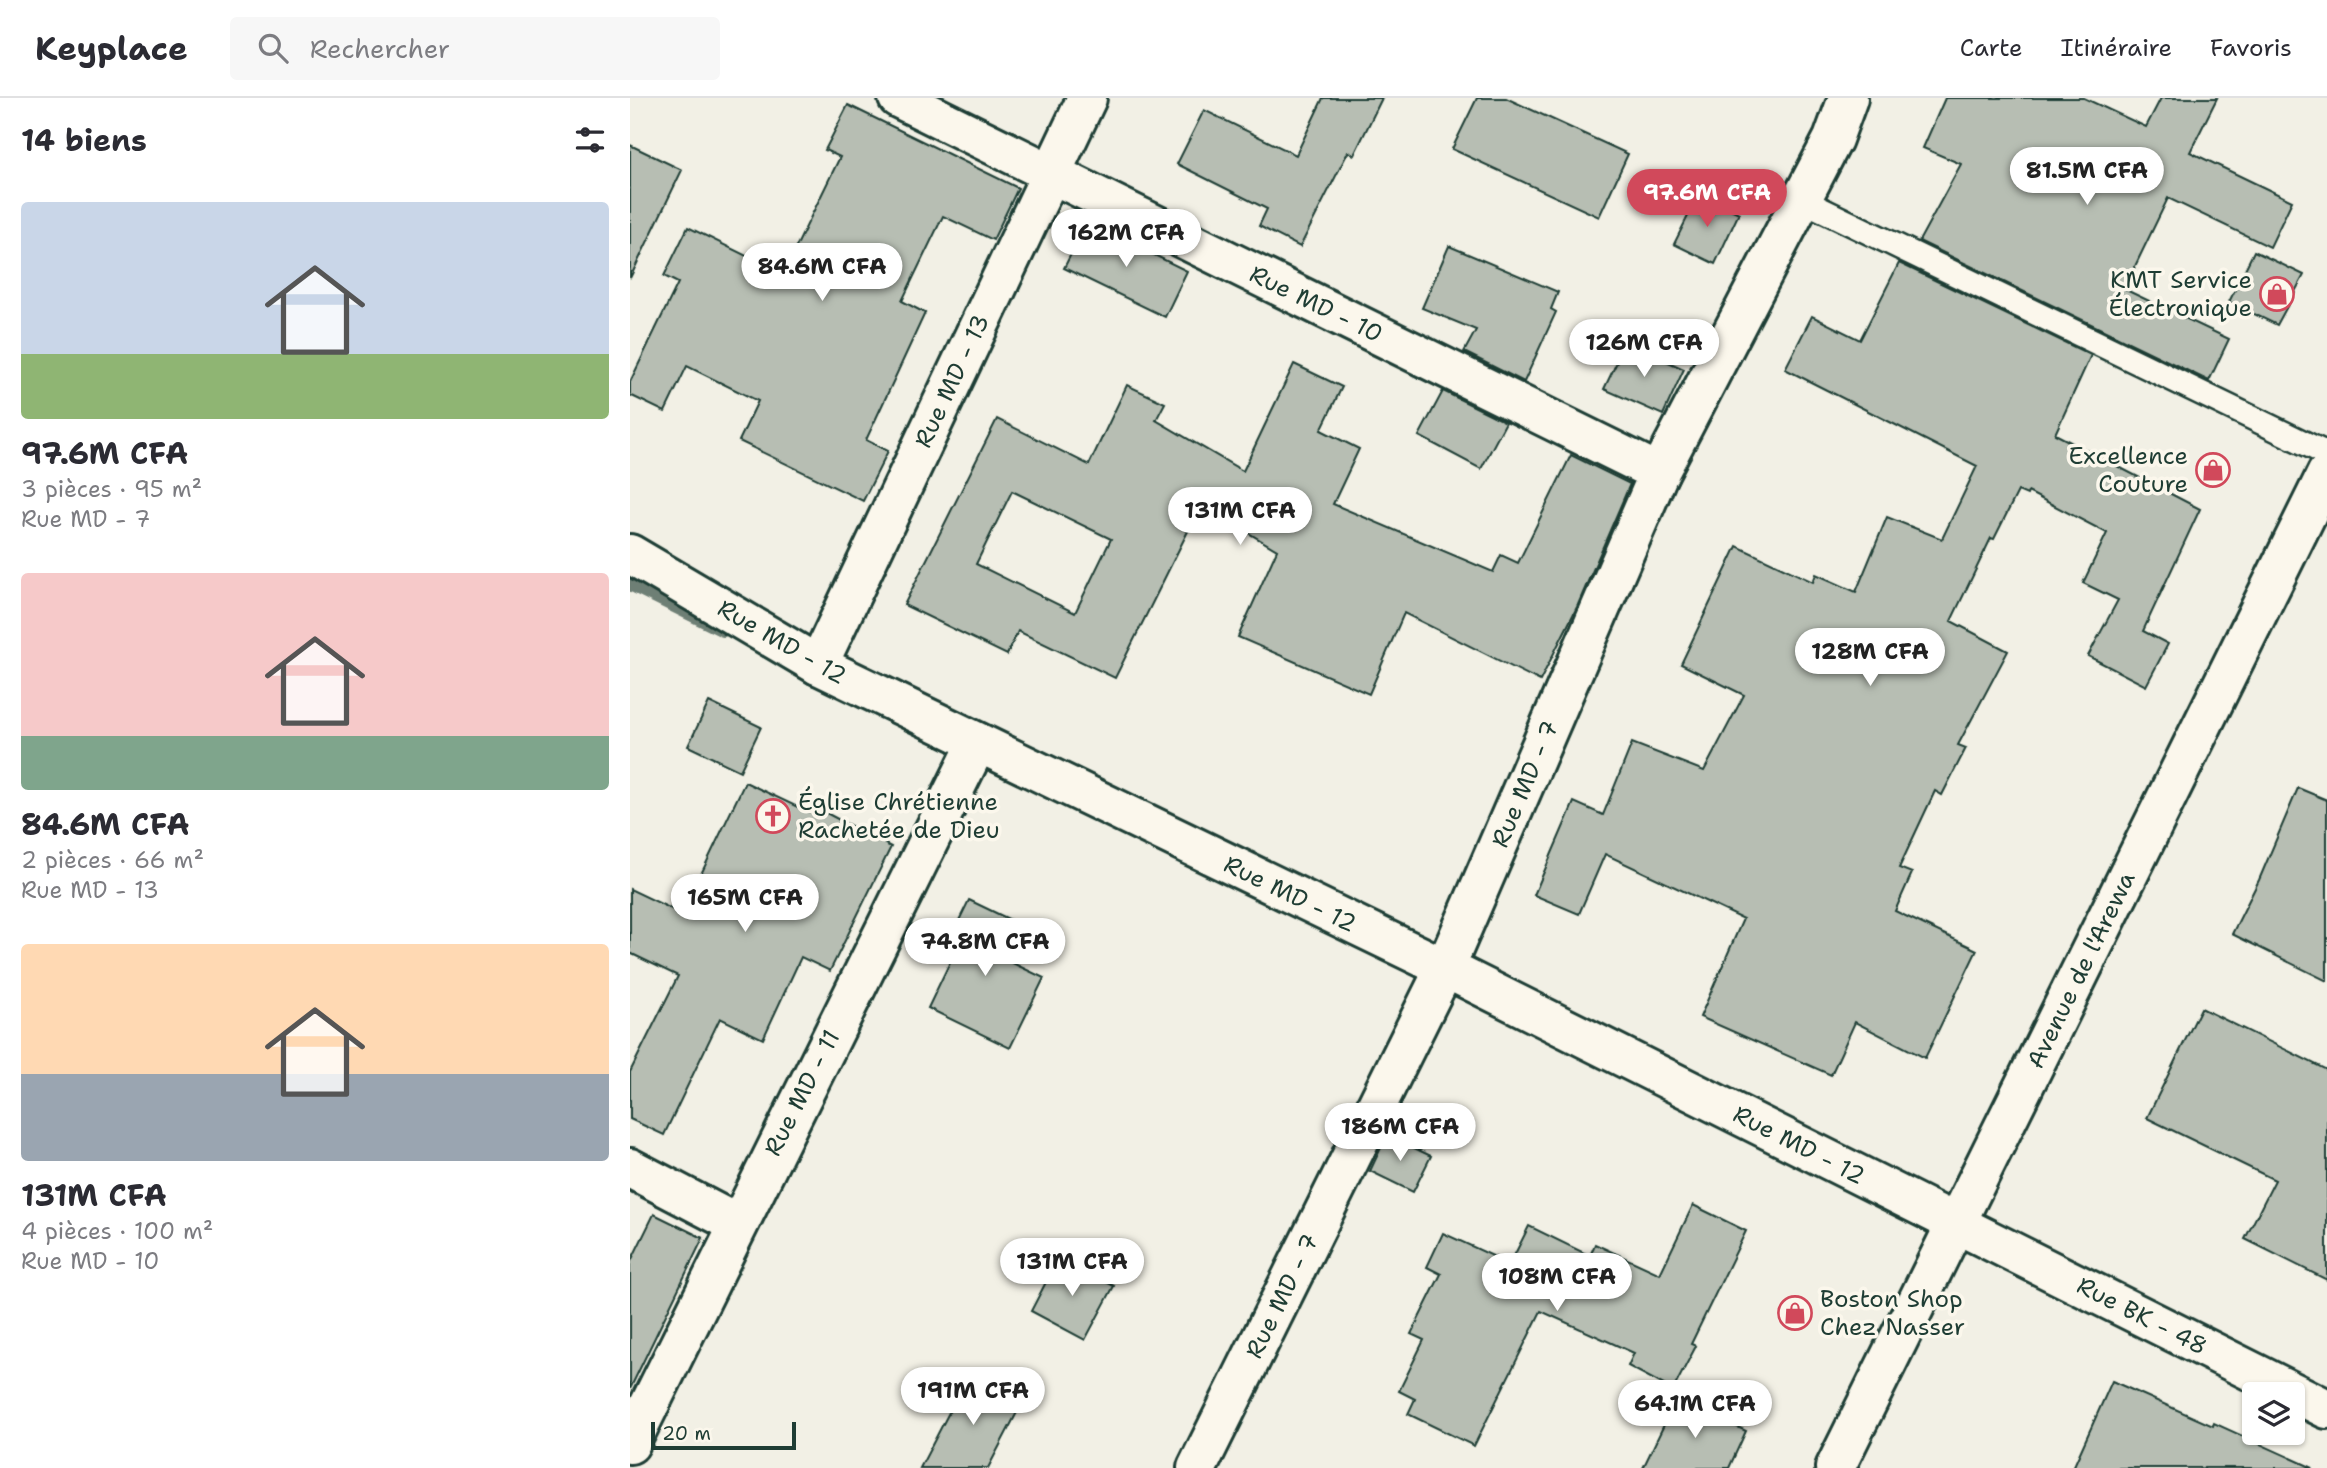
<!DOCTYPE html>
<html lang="fr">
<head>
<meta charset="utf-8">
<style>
  body { margin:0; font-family:"Shantell Sans",sans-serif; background:#f7f7f7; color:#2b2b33; height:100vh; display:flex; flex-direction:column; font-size:26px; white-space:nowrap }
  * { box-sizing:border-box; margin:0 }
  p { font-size:23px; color:#7c7c81 }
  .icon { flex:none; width:38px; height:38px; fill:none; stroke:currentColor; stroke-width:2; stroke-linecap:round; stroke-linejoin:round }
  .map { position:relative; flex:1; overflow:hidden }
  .panel { display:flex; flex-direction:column; background:#fff; width:630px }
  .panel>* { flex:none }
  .buttons { position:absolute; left:1612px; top:1284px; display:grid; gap:14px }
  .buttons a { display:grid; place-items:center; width:63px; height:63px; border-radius:7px; background:#fff; box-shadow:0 2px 5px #0004; font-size:35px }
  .scale { position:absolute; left:21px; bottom:18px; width:145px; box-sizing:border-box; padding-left:7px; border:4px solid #1f3d34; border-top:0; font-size:19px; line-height:24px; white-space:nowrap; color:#1f3d34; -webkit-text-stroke:5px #fbf7ec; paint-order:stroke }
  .price { position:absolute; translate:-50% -60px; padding:0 16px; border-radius:24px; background:#fff; color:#222; font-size:23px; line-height:46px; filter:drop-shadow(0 2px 4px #0008) }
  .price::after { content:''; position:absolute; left:50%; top:42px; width:21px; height:16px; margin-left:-10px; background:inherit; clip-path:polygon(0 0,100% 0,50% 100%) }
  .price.current { background:#d1495b; color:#fff }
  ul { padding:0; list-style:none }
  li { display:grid; align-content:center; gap:14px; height:371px; padding:0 21px }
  li span { display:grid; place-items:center; height:217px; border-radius:7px; color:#555 }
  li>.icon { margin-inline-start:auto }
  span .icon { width:126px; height:126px; fill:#fffc; stroke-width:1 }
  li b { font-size:30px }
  h2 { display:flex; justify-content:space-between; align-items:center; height:84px; padding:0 21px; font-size:30px }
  header { display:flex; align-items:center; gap:42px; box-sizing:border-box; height:98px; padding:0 35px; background:#fff; border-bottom:2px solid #e1e1e2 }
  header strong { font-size:33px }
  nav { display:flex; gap:38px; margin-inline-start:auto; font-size:24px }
  .search { width:490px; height:63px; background:#f7f7f7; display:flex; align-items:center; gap:18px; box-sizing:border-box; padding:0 24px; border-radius:7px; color:#7c7c81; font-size:26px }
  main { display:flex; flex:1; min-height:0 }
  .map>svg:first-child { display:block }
</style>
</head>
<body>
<header>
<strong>Keyplace</strong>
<div class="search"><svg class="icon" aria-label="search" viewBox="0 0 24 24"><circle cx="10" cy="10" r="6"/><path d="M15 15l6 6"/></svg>Rechercher</div>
<nav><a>Carte</a><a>Itinéraire</a><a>Favoris</a></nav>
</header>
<main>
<section class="panel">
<h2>14 biens<svg class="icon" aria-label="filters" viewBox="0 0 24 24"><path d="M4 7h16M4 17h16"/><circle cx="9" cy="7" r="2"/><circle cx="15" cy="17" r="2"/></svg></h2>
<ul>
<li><span style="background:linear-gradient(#c9d6e8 70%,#8fb573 0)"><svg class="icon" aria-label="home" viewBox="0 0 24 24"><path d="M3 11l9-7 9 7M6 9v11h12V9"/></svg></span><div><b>97.6M CFA</b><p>3 pièces · 95 m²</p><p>Rue MD - 7</p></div></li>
<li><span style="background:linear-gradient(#f6c9c9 75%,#7fa58c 0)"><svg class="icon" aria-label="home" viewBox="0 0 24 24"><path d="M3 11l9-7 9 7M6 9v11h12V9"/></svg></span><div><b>84.6M CFA</b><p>2 pièces · 66 m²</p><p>Rue MD - 13</p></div></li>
<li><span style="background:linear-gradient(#ffd9b3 60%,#9aa5b1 0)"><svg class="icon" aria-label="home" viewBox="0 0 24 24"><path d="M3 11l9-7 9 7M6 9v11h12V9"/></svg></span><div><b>131M CFA</b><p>4 pièces · 100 m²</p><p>Rue MD - 10</p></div></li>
</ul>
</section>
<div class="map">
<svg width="1697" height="1370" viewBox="0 0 1697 1370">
  <rect width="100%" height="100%" fill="#f2f0e5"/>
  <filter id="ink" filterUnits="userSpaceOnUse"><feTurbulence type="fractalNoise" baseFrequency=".0143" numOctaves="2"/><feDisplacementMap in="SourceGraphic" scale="14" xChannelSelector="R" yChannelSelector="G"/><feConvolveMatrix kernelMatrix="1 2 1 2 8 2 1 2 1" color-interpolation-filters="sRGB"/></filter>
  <g filter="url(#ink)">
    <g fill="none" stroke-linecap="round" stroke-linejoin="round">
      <!-- stream -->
      <path stroke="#6e7f75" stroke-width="14" d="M0,486l93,46"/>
    </g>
    <!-- building -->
    <g fill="#b7beb3" stroke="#1f3d34" stroke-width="2" fill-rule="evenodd">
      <path d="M693,0h59l-28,57 -6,-3 -48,95 -41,-21 8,-17 -90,-45 27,-54 92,45z"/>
      <path d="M847,0h29l122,56 -29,63 -147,-68z"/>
      <path d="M1315,0h139l62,29 15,-29h56l-27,54 102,49 -22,46 -102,-49 -44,91 105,50 -20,42 -290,-140 42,-77 -38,-16z"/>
      <path d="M218,7l170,83 -25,52 -50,-24 -41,85 23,12 -59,127 22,11 -25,50 -124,-60 19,-40 -71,-35 -22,46 -35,-17v-13l48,-99 -14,-7 24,-49 95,47 57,-117 -15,-7z"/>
      <path d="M0,47l52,25 -52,108z"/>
      <path d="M1069,96l40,19 -24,51 -41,-20z"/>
      <path d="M457,124l100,49 -22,46 -101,-49z"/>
      <path d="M819,148l109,46 -7,17 5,3 -32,70 -60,-30 12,-22 -54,-22z"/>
      <path d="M1624,153l50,24 -27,50 -48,-23z"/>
      <path d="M1269,165l192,92 -36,79 145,75 -57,122 25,13 -22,42 -58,-30 30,-56 -35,-17 24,-50 -79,-41 -1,3 -9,-4 -24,48 -3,-1 -40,83 57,30 -50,94 8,3 -24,47 -7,-4 -36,77 13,5 -17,38 82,39 -52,108 -70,-36 -24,53 -131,-58 43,-98 -138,-65 -26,60 -45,-19 40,-93 29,13 29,-72 72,28 40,-76 -63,-31 56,-118 76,36 3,-8 40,18 31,-75 55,22 35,-73 -192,-97 27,-53 48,24z"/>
      <path d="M996,245l58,26 -21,46 -59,-26z"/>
      <path d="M664,266l48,23 -21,43 38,19 -26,55 160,68 8,-17 17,8 53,-108 59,29 -53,123 -37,74 -136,-68 -35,81 -131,-57 39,-87 -76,-45 -86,173 -97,-47 -11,24 -103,-50 93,-186 92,46 38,-80 38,18 -9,17 87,51zM382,393l99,48 -36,74 -99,-49z"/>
      <path d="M813,293l63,31 -25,47 -62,-33z"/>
      <path d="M79,604l52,25 -21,44 -52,-25z"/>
      <path d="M115,684l63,30 3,-7 80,42 -61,124 -29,-14 -38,82 -43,-21 -56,117 -34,-16v-47l48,-96 -48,-23v-64l52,25z"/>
      <path d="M1668,690l29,12v181l-95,-47 27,-54z"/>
      <path d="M339,802l50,24 -17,34 42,20 -34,70 -82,-40 22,-46 -9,-5z"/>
      <path d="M1571,910l126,62v210l-82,-41 30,-59 -128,-62z"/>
      <path d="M757,1037l44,21 -18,36 -43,-21z"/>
      <path d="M1063,1107l53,26 -55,113 5,2 -23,44 -45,-24 6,-13 -93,-42 -67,135 -66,-32 7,-15 -16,-8 25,-51 -13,-6 30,-60 -14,-7 16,-34 67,31 19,-38 61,30 5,-12 65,30z"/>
      <path d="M24,1116l49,24 -73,151v-126z"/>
      <path d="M429,1159l55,29 -29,54 -54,-29z"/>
      <path d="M339,1276l54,27 -35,67h-68z"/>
      <path d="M1482,1283l101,45 1,-3 99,45h-240z"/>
      <path d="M1047,1300l69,33 -17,37h-86z"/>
    </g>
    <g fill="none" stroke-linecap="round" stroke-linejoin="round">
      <!-- service casing -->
      <g stroke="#1f3d34" stroke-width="28">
        <path id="service" d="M1172,102l525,254"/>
      </g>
      <!-- minor casing -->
      <g stroke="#1f3d34" stroke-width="44">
        <g id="minor">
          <path d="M268,0l761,375"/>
          <path d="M0,456l188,111 627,303 882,441"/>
          <path d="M188,567l269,-567"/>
          <path d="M0,1070l107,56"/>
          <path d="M0,1346l347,-700"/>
          <path d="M567,1370l248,-500 214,-495 174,-334 15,-41"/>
        </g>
      </g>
      <!-- tertiary casing -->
      <g stroke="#1f3d34" stroke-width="44">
        <path id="tertiary" d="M1205,1370l492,-995"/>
      </g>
      <!-- service -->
      <use href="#service" stroke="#fbf7ec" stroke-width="23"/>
      <!-- minor -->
      <use href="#minor" stroke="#fbf7ec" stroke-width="38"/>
      <!-- tertiary -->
      <use href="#tertiary" stroke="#fbf7ec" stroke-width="38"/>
    </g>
  </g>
  <!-- icons -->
  <defs>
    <g id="shop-ring" transform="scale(1.75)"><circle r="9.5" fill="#fbf7ec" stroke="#d1495b" stroke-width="1.5"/><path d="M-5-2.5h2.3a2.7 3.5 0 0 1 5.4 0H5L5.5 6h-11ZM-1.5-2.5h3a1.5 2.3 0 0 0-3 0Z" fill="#d1495b"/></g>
    <g id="church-ring" transform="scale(1.75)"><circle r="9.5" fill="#fbf7ec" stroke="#d1495b" stroke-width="1.5"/><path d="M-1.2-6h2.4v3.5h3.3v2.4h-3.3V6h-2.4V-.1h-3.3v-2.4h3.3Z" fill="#d1495b"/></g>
  </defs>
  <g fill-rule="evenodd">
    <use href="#shop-ring" x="1647" y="196"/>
    <use href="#shop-ring" x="1583" y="372"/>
    <use href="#church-ring" x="143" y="718"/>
    <use href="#shop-ring" x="1165" y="1215"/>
  </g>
  <g text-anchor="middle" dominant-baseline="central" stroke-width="7" stroke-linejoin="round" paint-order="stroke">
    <!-- poi labels -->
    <g font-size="24" fill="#1f3d34" stroke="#fbf7ec" text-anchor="end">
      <text x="1622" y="182">KMT Service<tspan x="1622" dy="28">Électronique</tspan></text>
      <text x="1558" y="358">Excellence<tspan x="1558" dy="28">Couture</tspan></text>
      <text x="168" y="704" text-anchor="start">Église Chrétienne<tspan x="168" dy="28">Rachetée de Dieu</tspan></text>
      <text x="1190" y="1201" text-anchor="start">Boston Shop<tspan x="1190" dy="28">Chez Nasser</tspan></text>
    </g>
    <!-- street labels -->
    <g font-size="24" fill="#1f3d34" stroke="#fbf7ec">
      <text transform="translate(686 206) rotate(26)">Rue MD - 10</text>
      <text transform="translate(322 283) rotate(-65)">Rue MD - 13</text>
      <text transform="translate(152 544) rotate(30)">Rue MD - 12</text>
      <text transform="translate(895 686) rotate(-67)">Rue MD - 7</text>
      <text transform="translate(660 796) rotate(26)">Rue MD - 12</text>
      <text transform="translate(1451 872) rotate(-64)">Avenue de l'Arewa</text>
      <text transform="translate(172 995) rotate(-63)">Rue MD - 11</text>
      <text transform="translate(1169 1047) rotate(27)">Rue MD - 12</text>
      <text transform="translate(652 1198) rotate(-64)">Rue MD - 7</text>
      <text transform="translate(1512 1218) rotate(27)">Rue BK - 48</text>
    </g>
  </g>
</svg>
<div class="buttons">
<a><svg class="icon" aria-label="layers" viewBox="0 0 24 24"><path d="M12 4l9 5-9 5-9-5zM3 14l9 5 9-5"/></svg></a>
</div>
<div class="scale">20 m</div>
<b class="price" style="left:1457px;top:109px">81.5M CFA</b>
<b class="price current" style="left:1077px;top:131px">97.6M CFA</b>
<b class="price" style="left:496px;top:171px">162M CFA</b>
<b class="price" style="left:192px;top:205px">84.6M CFA</b>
<b class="price" style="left:1014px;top:281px">126M CFA</b>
<b class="price" style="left:610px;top:449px">131M CFA</b>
<b class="price" style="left:1240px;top:590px">128M CFA</b>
<b class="price" style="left:115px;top:836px">165M CFA</b>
<b class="price" style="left:355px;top:880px">74.8M CFA</b>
<b class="price" style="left:770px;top:1065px">186M CFA</b>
<b class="price" style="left:442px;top:1200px">131M CFA</b>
<b class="price" style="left:927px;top:1215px">108M CFA</b>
<b class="price" style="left:343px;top:1329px">191M CFA</b>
<b class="price" style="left:1065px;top:1342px">64.1M CFA</b>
</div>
</main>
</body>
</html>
